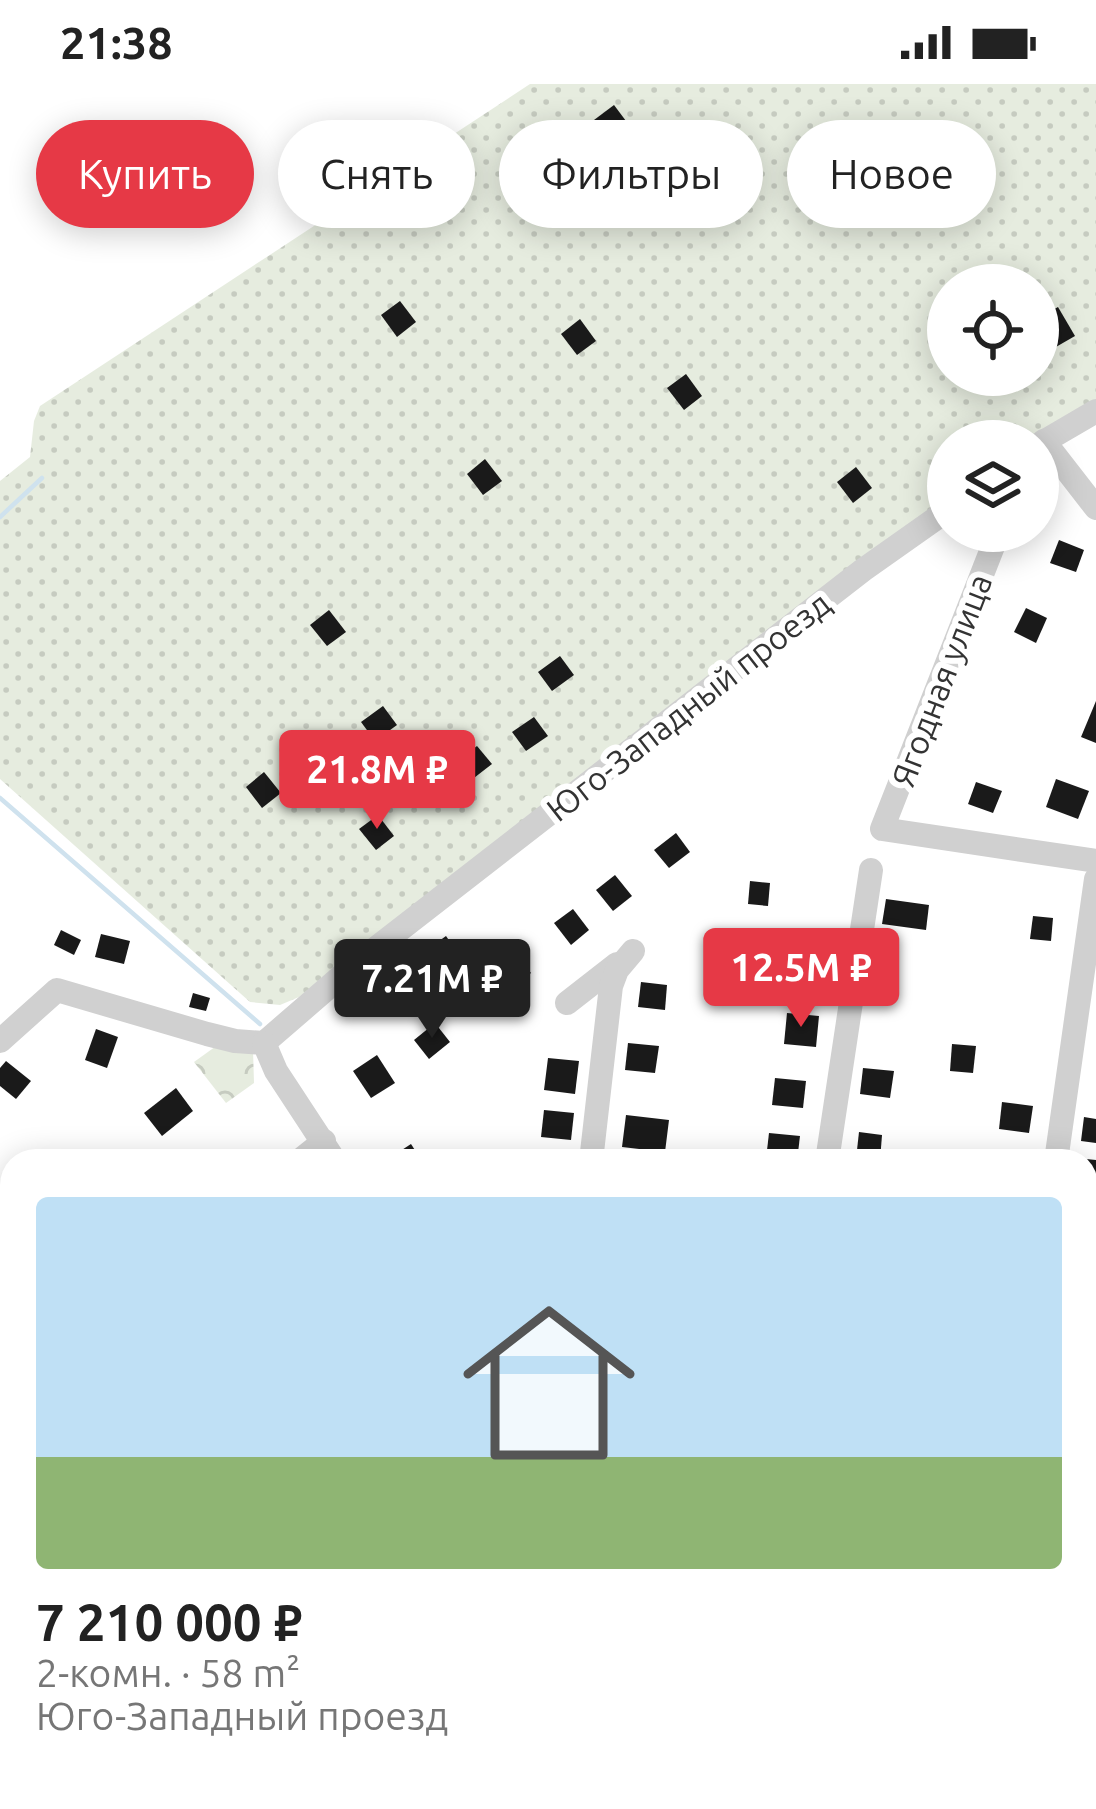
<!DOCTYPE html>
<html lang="ru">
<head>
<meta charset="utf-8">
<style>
  body { margin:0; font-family:Ubuntu,sans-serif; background:#f2f2f2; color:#222; height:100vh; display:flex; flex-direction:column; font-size:45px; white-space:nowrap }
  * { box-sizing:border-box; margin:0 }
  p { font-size:39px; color:#767676 }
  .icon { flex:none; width:66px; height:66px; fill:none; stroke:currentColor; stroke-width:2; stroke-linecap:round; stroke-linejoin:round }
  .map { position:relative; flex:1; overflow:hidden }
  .details { position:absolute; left:0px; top:1065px; width:1098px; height:660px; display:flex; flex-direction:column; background:#fff; border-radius:36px 36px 0 0; box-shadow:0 6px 30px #0003 }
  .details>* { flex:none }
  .guide { position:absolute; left:36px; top:36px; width:1026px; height:108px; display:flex; gap:24px }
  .fabs { position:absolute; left:927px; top:180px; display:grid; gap:24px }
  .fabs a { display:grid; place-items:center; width:132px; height:132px; border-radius:50%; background:#fff; box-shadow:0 6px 30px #0003; font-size:60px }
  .price { position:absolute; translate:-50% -102px; padding:0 27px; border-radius:12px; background:#e63946; color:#fff; font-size:39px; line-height:78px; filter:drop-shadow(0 3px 6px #0008) }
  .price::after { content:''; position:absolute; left:50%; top:72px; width:36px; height:27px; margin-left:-18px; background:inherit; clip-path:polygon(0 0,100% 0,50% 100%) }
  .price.active { background:#222; color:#fff }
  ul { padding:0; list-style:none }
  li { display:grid; align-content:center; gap:24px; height:636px; padding:0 36px }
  li span { display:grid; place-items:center; height:372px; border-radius:12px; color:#555 }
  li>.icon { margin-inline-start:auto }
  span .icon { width:216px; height:216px; fill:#fffc; stroke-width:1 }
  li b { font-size:51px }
  .pill { padding:0 42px; border-radius:54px; background:#fff; box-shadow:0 6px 30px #0003; font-size:42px; line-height:108px }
  .pill.active { background:#e63946; color:#fff }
  .status { display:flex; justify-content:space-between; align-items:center; height:84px; padding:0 60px; background:#fff; direction:ltr }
  .status svg { height:33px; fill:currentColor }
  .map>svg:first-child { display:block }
</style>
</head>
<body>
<div class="status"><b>21:38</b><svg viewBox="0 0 49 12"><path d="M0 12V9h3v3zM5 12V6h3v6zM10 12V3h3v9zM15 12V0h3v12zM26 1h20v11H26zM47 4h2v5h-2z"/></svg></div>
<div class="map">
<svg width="1096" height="1725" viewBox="0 0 1096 1725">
  <defs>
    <pattern id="grass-dots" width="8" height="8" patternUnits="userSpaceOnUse" patternTransform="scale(3)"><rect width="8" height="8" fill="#e6ecdf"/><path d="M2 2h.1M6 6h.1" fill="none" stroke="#c6cbc0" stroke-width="1.8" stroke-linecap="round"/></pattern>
    <pattern id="park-crowns" width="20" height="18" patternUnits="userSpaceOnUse" patternTransform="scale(3)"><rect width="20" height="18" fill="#e6ecdf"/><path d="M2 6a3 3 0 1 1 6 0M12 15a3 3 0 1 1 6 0" fill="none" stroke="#c6cbc0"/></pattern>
  </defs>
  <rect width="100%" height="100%" fill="#fff"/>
  <!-- grass -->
  <path fill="url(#grass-dots)" fill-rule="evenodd" d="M530,0h566v322l-58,35h-90v67l-403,296 -246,193 -19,8 -30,-3 -250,-223v-298l30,-24 4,-36 6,-15zM948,201h90v90h-90z"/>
  <!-- park -->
  <path fill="url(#park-crowns)" d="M219,960l34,6 1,33 -28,20 -32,-41z"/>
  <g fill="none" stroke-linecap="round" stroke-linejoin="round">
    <!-- stream -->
    <g stroke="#cfe2ee" stroke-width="4.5">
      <path d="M0,433l42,-39"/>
      <path d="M0,714l260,226"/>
    </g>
  </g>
  <!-- building -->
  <g fill="#1a1a1a">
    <path d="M614,21l15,20 -20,15 -15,-20z"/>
    <path d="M955,100l16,21 -19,15 -16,-22z"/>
    <path d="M400,217l16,21 -19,15 -16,-22z"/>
    <path d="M948,219v32l-16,-20z"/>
    <path d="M1058,223l17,29 -33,19 -4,-6v-31z"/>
    <path d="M580,235l16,22 -19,14 -16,-21z"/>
    <path d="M686,290l16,22 -18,14 -17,-22z"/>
    <path d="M485,375l17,22 -19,14 -16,-21z"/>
    <path d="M856,383l16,21 -19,15 -16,-21z"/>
    <path d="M1059,456l25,10 -8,22 -26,-9z"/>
    <path d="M1026,524l21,10 -11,25 -22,-11z"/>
    <path d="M329,526l17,22 -19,14 -17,-21z"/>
    <path d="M560,572l14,19 -22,16 -14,-19z"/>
    <path d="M1096,617v42l-15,-6z"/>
    <path d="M383,622l14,19 -22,16 -14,-19z"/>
    <path d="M534,633l14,19 -22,15 -14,-19z"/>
    <path d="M477,662l15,18 -22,17 -14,-19z"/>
    <path d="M328,665l14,19 -22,16 -14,-19z"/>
    <path d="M264,688l17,21 -19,15 -16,-21z"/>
    <path d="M1056,695l33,12 -11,28 -32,-12z"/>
    <path d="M976,698l26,9 -9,22 -25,-9z"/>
    <path d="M378,731l16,21 -18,14 -17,-21z"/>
    <path d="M676,749l14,19 -21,16 -15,-18z"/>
    <path d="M615,791l17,21 -19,15 -17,-21z"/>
    <path d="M750,797l20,2 -2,23 -20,-2z"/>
    <path d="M886,815l43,6 -3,25 -44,-6z"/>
    <path d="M573,825l16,21 -18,15 -17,-22z"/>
    <path d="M1033,832l20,2 -2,23 -21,-2z"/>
    <path d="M61,846l20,10 -7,15 -20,-10z"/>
    <path d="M746,848l20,2 -2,23 -21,-2z"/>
    <path d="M101,850l29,7 -6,23 -29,-7z"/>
    <path d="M446,852l11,16 -35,27 -13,-16z"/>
    <path d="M514,868l17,21 -19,14 -17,-21z"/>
    <path d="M641,898l26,3 -2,25 -27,-3z"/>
    <path d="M193,909l17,5 -4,13 -17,-4z"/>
    <path d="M787,929l32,3 -3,31 -32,-3z"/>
    <path d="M435,939l15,19 -21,17 -15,-19z"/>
    <path d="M96,945l22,8 -11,31 -22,-8z"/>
    <path d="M628,959l31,3 -4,27 -30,-3z"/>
    <path d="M952,960l24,2 -3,27 -23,-2z"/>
    <path d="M377,971l18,28 -24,15 -18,-27z"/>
    <path d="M548,974l31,3 -4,33 -31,-4z"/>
    <path d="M6,977l25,20 -15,18 -16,-13v-18z"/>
    <path d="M863,984l31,3 -4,27 -30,-4z"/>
    <path d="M775,994l31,3 -3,27 -31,-3z"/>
    <path d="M176,1004l17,23 -31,25 -18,-23z"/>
    <path d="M1002,1018l31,4 -4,27 -30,-4z"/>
    <path d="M544,1026l30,3 -3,27 -30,-3z"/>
    <path d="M626,1031l43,5 -4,32 -43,-5z"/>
    <path d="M1084,1033l12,2v24l-15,-2z"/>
    <path d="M859,1048l23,3 -2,26 -24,-2z"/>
    <path d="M769,1049l31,3 -3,25 -31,-2z"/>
    <path d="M411,1060l11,17h-28l-3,-4z"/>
    <path d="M992,1068l31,4 -1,5h-31z"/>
    <path d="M1086,1075l10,1v28l-10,-1z"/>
    <path d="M0,1309l12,10v4l-12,15z"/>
    <path d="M12,1511v34l-12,-9v-8z"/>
  </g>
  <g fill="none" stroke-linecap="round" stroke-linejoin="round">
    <!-- minor -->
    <g stroke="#d0d0d0" stroke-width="24">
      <path d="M1038,361l58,-34"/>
      <path d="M1038,367l6,-10 52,67"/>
      <path d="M999,447l-117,298 214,32"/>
      <path d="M567,919l50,-39"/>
      <path d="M0,957l57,-51 150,44 28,7 29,2"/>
      <path d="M264,959l89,-77 510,-396 85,-60"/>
      <path d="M264,959l12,28 59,90"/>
      <path d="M299,1077l25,-20"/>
      <path d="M591,1077l20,-175 6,-16 16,-19"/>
      <path d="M827,1077l44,-291"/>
      <path d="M1056,1077l40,-282"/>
      <path d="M0,1240l12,-16"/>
      <path d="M1086,1258l10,-2"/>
      <path d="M1086,1519l10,-3"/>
      <path d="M775,1713l22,12"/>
    </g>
  </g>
  <g text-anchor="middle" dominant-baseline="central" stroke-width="12" stroke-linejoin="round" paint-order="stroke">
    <!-- street labels -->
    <g font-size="33" fill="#333" stroke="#fff">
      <text transform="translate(941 596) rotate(-69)">Ягодная улица</text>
      <text transform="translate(688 622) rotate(-38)">Юго-Западный проезд</text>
    </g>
  </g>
</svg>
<div class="fabs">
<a><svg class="icon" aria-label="locate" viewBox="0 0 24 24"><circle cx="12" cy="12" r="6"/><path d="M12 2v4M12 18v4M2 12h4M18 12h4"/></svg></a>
<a><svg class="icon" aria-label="layers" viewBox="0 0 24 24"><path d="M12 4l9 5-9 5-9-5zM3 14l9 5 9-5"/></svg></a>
</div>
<b class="price" style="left:377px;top:748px">21.8M ₽</b>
<b class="price" style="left:801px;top:946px">12.5M ₽</b>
<b class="price active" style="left:432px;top:957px">7.21M ₽</b>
<div class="guide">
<a class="pill active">Купить</a>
<a class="pill">Снять</a>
<a class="pill">Фильтры</a>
<a class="pill">Новое</a>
</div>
<section class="details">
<ul>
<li><span style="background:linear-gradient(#bfe0f5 70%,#8fb573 0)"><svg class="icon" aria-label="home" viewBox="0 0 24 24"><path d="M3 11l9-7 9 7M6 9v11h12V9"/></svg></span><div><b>7 210 000 ₽</b><p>2-комн. · 58 m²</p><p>Юго-Западный проезд</p></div></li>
</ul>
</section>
</div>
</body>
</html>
